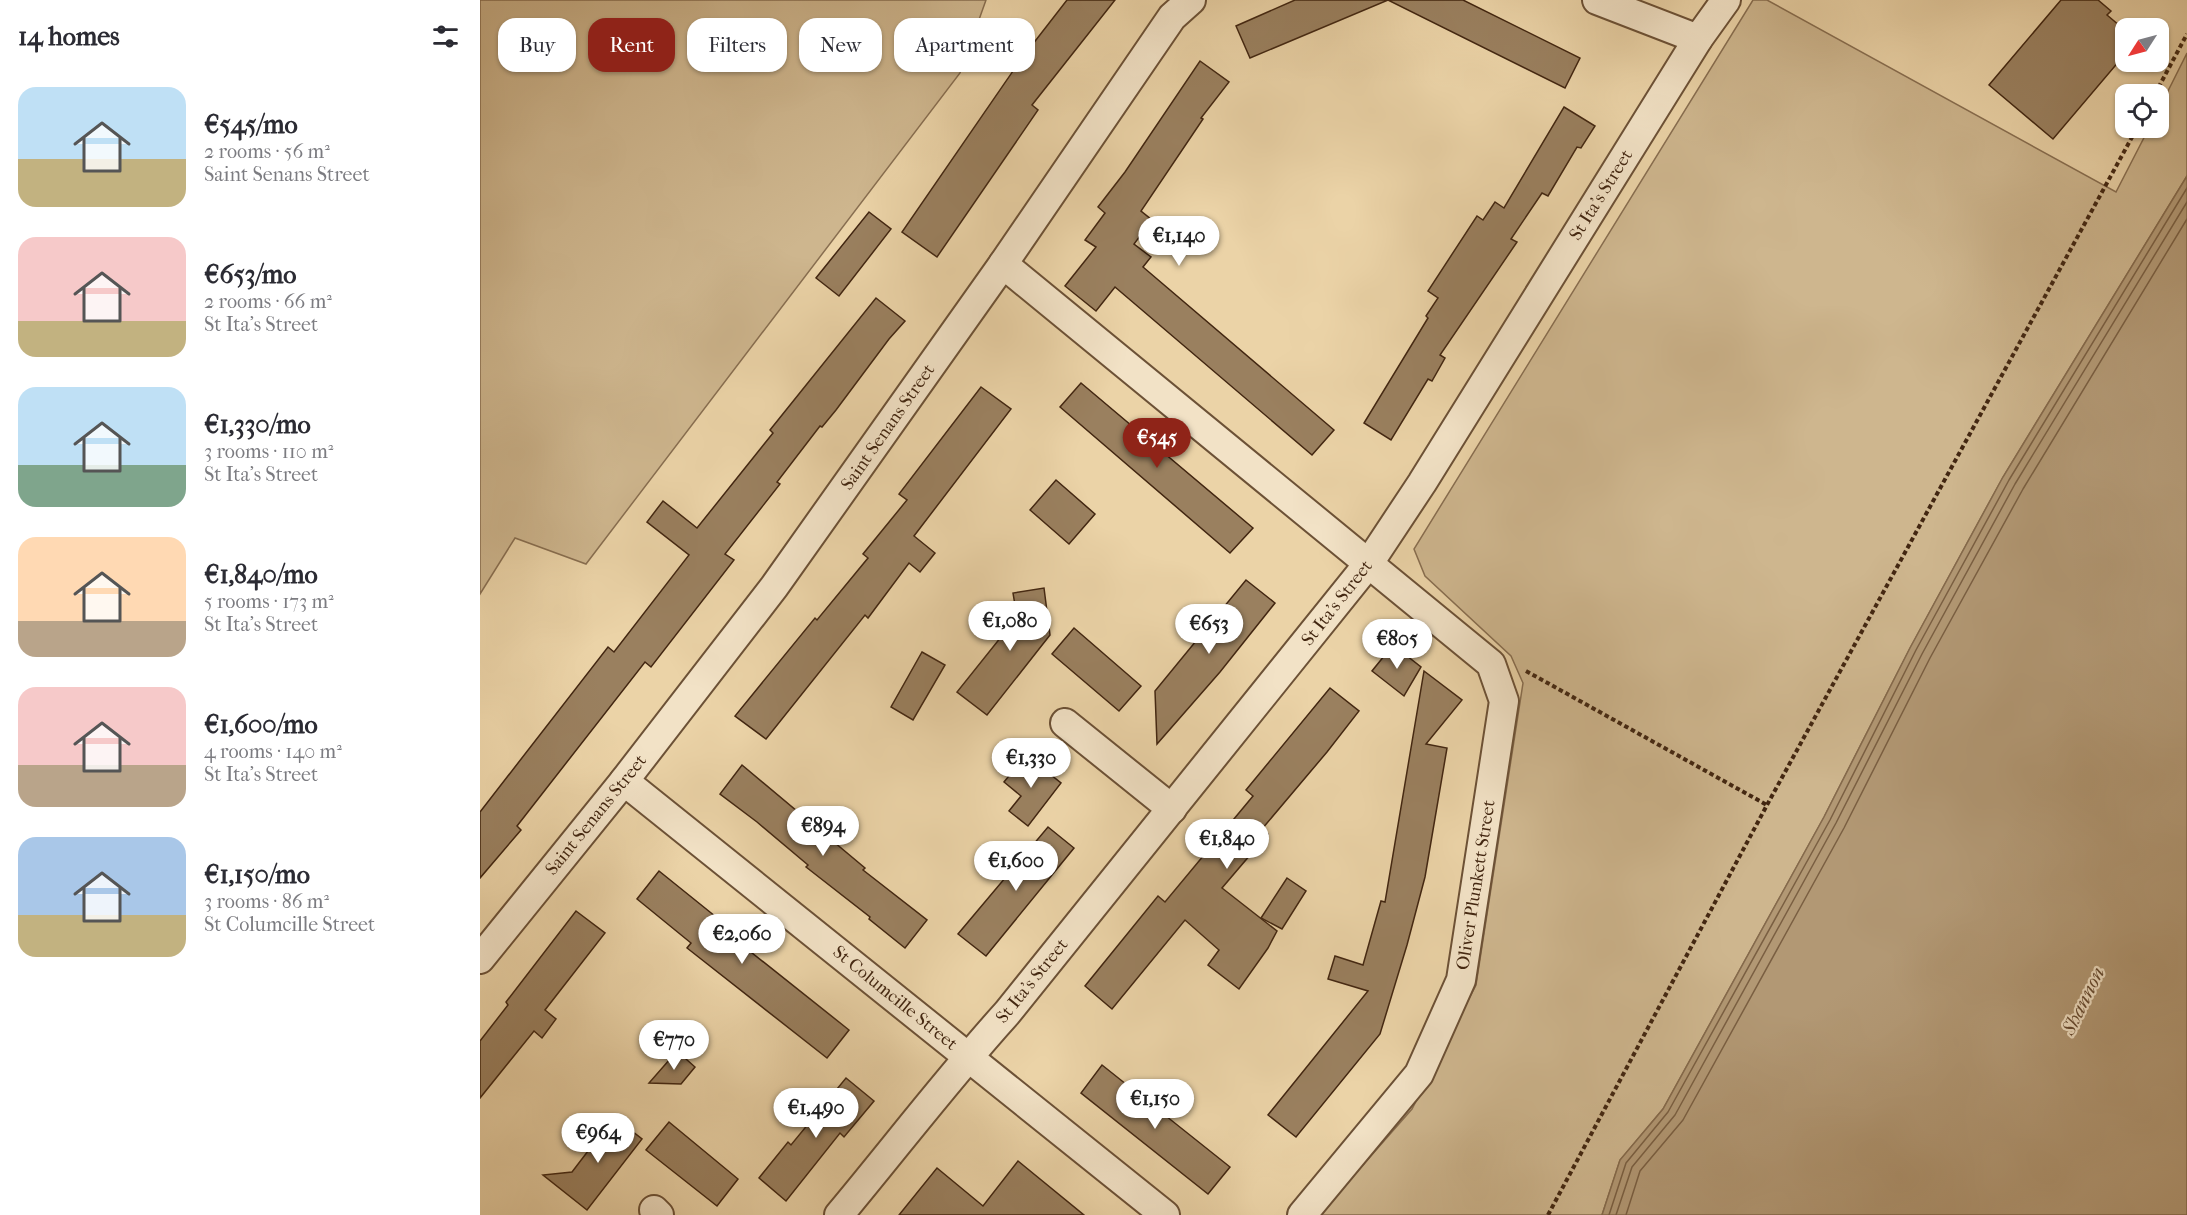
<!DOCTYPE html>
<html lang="en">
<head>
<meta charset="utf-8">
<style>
  body { margin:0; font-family:"IM FELL French Canon",serif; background:#f7f7f7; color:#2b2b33; height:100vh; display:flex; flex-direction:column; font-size:22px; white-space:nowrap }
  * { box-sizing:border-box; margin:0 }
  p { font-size:20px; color:#7c7c81 }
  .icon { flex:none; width:33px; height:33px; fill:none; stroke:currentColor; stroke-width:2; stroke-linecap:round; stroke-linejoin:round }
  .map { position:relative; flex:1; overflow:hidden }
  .details { display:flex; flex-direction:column; background:#fff; width:480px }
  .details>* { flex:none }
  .top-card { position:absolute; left:18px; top:18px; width:570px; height:54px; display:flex; gap:12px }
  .needle { width:39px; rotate:234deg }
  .buttons { position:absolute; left:1635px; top:18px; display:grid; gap:12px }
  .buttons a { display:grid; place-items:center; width:54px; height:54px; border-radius:12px; background:#fff; box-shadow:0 2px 4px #0004; font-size:30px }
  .price { position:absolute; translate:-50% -51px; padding:0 14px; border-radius:21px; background:#fff; color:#222; font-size:20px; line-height:39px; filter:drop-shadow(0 2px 3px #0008) }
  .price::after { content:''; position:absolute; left:50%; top:36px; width:18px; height:14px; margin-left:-9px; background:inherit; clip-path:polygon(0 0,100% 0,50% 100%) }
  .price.current { background:#8f2418; color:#fff }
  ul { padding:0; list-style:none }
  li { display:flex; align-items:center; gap:18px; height:150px; padding:0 18px }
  li span { display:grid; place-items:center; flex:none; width:168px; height:120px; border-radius:18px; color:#555 }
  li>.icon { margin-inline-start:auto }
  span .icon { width:72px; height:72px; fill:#fffc; stroke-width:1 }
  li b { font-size:26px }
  h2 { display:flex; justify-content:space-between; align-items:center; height:72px; padding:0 18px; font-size:26px }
  .pill { padding:0 21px; border-radius:18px; background:#fff; box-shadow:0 2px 4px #0004; font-size:21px; line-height:54px }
  .pill.current { background:#8f2418; color:#fff }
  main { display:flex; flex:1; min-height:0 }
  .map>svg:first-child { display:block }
</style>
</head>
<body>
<main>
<section class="details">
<h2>14 homes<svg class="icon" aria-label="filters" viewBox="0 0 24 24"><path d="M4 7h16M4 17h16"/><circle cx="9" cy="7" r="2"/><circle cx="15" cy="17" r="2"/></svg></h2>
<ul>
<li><span style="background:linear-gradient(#bfe0f5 60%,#c2b280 0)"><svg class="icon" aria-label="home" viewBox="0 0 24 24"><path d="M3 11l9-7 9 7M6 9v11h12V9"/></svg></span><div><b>€545/mo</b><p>2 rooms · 56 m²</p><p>Saint Senans Street</p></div></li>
<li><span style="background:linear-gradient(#f6c9c9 70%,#c2b280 0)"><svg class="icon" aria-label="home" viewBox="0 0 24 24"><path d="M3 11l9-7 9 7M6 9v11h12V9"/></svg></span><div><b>€653/mo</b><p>2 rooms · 66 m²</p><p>St Ita's Street</p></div></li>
<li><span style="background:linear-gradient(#bfe0f5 65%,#7fa58c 0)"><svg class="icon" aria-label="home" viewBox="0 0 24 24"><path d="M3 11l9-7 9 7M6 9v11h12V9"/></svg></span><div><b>€1,330/mo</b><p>3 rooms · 110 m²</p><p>St Ita's Street</p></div></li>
<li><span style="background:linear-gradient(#ffd9b3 70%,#b9a48a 0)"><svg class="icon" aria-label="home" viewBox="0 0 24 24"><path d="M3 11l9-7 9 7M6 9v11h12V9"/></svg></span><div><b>€1,840/mo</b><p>5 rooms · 173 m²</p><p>St Ita's Street</p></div></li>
<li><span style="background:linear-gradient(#f6c9c9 65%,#b9a48a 0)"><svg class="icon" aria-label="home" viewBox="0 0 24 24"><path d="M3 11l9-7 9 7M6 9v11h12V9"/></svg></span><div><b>€1,600/mo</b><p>4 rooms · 140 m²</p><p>St Ita's Street</p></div></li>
<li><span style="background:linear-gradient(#a9c7e8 65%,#c2b280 0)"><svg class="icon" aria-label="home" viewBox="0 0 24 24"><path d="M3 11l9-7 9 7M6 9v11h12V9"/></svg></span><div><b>€1,150/mo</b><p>3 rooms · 86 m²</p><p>St Columcille Street</p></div></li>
</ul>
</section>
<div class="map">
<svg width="1707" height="1215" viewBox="0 0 1707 1215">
  <rect width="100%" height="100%" fill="#ebd3a7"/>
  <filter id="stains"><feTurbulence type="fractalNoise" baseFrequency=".00333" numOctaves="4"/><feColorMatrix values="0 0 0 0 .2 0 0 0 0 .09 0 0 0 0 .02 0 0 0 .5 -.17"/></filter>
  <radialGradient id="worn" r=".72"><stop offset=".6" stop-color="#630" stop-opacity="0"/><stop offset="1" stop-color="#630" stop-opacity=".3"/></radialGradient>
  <!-- green -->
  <g fill="#ceb68e" stroke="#886e50" stroke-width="1.5">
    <path d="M0,0h506l-26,73 -374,491 -71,-26 -35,56z"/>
    <path d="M1273,0h14l349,192 33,-64h9l1,-19 28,-56v123l-184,301 -93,171 -86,169 -161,292 -43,51 -18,55h-283l93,-106 64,-124 47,-302 -12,-27 -86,-80 -11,-27z"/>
  </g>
  <!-- water -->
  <path fill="#b29874" stroke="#856a4c" stroke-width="1.5" d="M1707,176v1039h-585l18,-55 43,-51 161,-292 86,-169 93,-171z"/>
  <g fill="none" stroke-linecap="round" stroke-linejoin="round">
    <!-- shore -->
    <g stroke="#7a5f42" stroke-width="1.5">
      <path d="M1129,1215l17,-52 42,-51 162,-292 86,-170 93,-170 178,-292"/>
      <path d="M1136,1215l16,-48 43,-52 161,-292 86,-169 93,-170 172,-282"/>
      <path d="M1146,1215l14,-44 43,-51 161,-292 86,-170 93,-169 164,-270"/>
    </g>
  </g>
  <!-- building -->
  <g fill="#9a805f" stroke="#422611" stroke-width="1.5">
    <path d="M587,0h48l-83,105 6,5 -101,147 -35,-25 120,-174z"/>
    <path d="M815,0h168l117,58 -15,30 -177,-88 -138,58 -14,-32z"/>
    <path d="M1581,0h37l13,11 -4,4 19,16v22l-73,86 -64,-54z"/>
    <path d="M720,61l29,21 -28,36 2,1 -62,92 11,9 -18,24 17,13 -8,10 191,163 -22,25 -197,-168 -19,24 -31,-25 31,-39 -11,-7 20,-27 -7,-6 27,-35z"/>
    <path d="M1084,107l31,19 -14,22 -4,-1 -29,49 -6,-3 -31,46 6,3 -77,113 5,3 -13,23 -4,-2 -37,61 -27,-17 64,-105 -2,-2 12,-18 -10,-7 49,-75 6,4 12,-18 9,6z"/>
    <path d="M389,212l22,17 -52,67 -23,-18z"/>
    <path d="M396,298l29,23 -16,18 -53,71 -14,17 -2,-1 -43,56 3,2 -55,70 9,6 -83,107 -6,-5 -128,164 4,4 -41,48v-66l128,-165 6,5 75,-97 -42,-33 16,-21 34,27 76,-95 -3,-3z"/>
    <path d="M601,383l172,145 -23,25 -170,-146z"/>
    <path d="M501,387l30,22 -97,127 21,17 -15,19 -11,-9 -41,55 -3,-3 -99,124 -31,-23 80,-98 2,2 51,-62 -5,-4 44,-54 -8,-6z"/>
    <path d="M576,480l39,34 -26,30 -39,-34z"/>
    <path d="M766,580l29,23 -55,69 -63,72 -2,-53z"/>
    <path d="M564,588l6,47 -63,80 -30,-23 60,-75 -4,-24z"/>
    <path d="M594,628l67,58 -22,25 -67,-57z"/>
    <path d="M913,645l28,22 -17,29 -32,-25z"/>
    <path d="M442,652l23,13 -32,55 -22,-13z"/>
    <path d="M944,671l38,29 -36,44 21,4 -22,129 -18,68 -27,89 -84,103 -28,-22 100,-124 -40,-12 7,-23 28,9 18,-64 4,1z"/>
    <path d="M850,688l29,23 -32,41 -65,77 6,5 -46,54 55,43 -9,17 -29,41 -31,-24 11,-15 -34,-30 -73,89 -27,-23 73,-90 7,6 88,-106 -7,-6z"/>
    <path d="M546,755l35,28 -33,43 -19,-15 12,-15 -17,-14z"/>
    <path d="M262,765l123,103 -2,2 64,50 -22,28 -36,-29 1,-2 -64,-50 2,-2 -51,-43 -37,-28z"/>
    <path d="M568,827l26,21 -88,108 -28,-22z"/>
    <path d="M179,871l72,58 -4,4 122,97 -22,28 -140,-110 4,-5 -54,-44z"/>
    <path d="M807,878l19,13 -24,38 -21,-11z"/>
    <path d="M96,911l29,22 -60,77 11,9 -14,19 -8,-7 -54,67v-57l28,-36 -2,-3z"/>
    <path d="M197,1051l18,16 -14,17 -32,-1z"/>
    <path d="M622,1065l128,102 -22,27 -127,-101z"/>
    <path d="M366,1078l28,23 -30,36 -4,-4 -54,68 -27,-23 29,-36 3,3z"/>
    <path d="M134,1117l28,22 -55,71 -44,-35 29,-3z"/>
    <path d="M189,1122l69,57 -21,27 -71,-56z"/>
    <path d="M538,1161l66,54h-185l38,-47 46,38z"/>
  </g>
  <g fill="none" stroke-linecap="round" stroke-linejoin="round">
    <!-- minor casing -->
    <g stroke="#6c5136" stroke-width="32">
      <g id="minor">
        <path d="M1117,0l101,39"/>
        <path d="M523,264l169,-247 19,-17"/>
        <path d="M585,723l107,86"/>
        <path d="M144,781l541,434"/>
        <path d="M0,959l144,-178 150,-194 229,-323 488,400 13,37 -43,279 -42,94 -117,141"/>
        <path d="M174,1210l5,5"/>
        <path d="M359,1215c56,-67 109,-137 168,-202l362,-450 53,-80 276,-444 28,-39"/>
      </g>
    </g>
    <!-- path -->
    <g stroke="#422611" stroke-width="4" stroke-dasharray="4.5 3" stroke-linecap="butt">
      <path d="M1675,94l32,-60"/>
      <path d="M1046,671l241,134"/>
      <path d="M1068,1215l219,-410 370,-677"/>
    </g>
    <!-- minor -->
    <use href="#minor" stroke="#f2e2c6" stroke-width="28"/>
  </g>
  <g text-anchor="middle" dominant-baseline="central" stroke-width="4.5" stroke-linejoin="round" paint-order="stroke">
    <!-- street labels -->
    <g font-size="18" fill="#422611" stroke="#f2e2c6">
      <text transform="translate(1121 195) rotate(-58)">St Ita's Street</text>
      <text transform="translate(408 427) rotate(-55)">Saint Senans Street</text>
      <text transform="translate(857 603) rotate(-52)">St Ita's Street</text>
      <text transform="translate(116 815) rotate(-51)">Saint Senans Street</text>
      <text transform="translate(996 885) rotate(-81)">Oliver Plunkett Street</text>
      <text transform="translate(552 981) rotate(-51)">St Ita's Street</text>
      <text transform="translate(415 998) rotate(39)">St Columcille Street</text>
    </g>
    <!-- water labels -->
    <g font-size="20" font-style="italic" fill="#64482f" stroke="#f2e2c6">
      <text transform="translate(1603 1001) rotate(-64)">Shannon</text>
    </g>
  </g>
  <rect width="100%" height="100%" filter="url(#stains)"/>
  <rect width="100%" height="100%" fill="url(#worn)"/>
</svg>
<div class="buttons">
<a><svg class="needle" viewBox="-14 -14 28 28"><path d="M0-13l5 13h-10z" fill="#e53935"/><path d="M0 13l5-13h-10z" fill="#7c7c81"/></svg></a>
<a><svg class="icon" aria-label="locate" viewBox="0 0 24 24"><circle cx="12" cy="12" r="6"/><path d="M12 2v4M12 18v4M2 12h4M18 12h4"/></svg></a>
</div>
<b class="price" style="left:699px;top:267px">€1,140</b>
<b class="price current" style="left:677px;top:469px">€545</b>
<b class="price" style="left:530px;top:652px">€1,080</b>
<b class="price" style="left:729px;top:655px">€653</b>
<b class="price" style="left:917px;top:670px">€805</b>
<b class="price" style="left:551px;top:789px">€1,330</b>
<b class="price" style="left:343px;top:857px">€894</b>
<b class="price" style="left:747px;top:870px">€1,840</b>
<b class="price" style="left:536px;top:892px">€1,600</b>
<b class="price" style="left:262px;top:965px">€2,060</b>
<b class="price" style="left:194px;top:1071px">€770</b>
<b class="price" style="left:675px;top:1130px">€1,150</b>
<b class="price" style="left:336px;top:1139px">€1,490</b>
<b class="price" style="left:118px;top:1164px">€964</b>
<div class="top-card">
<a class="pill">Buy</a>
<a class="pill current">Rent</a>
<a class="pill">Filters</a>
<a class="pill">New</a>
<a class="pill">Apartment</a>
</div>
</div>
</main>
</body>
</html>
